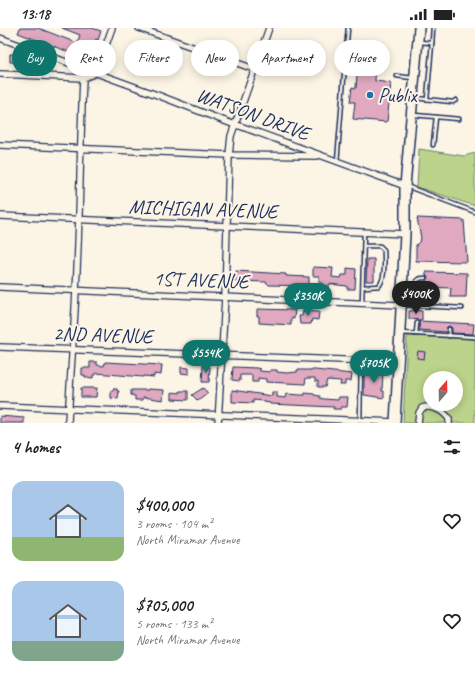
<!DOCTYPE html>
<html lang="en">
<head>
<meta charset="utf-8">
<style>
  body { margin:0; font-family:Caveat,sans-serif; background:#f2f2f2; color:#222; height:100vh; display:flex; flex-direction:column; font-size:15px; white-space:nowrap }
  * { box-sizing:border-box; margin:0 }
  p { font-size:13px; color:#767676 }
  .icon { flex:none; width:22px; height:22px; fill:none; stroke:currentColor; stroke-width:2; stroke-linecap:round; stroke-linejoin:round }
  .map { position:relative; height:395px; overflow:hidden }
  .drawer { display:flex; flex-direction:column; background:#fff; flex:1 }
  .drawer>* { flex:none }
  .hud { position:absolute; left:12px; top:12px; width:451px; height:36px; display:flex; gap:8px }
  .needle { width:26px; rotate:20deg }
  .fabs { position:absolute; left:423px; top:343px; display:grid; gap:8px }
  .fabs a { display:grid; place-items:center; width:40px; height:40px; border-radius:50%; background:#fff; box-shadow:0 2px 10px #0003; font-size:20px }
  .price { position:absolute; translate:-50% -34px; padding:0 9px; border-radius:14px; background:#0f766e; color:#fff; font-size:13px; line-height:26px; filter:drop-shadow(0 1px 2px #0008) }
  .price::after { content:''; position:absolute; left:50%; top:24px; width:12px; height:9px; margin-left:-6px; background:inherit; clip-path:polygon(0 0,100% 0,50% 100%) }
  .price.on { background:#222; color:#fff }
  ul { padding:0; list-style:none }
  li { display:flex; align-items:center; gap:12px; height:100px; padding:0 12px }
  li span { display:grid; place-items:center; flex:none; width:112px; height:80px; border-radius:12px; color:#555 }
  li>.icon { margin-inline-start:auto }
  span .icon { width:48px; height:48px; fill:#fffc; stroke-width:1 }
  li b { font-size:17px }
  h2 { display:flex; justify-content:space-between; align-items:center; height:48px; padding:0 12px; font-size:17px }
  .tag { padding:0 14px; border-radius:18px; background:#fff; box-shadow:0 2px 10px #0003; font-size:14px; line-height:36px }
  .tag.on { background:#0f766e; color:#fff }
  .status { display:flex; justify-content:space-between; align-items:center; height:28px; padding:0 20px; background:#fff; direction:ltr }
  .status svg { height:11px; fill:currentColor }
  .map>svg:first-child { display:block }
</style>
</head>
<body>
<div class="status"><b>13:18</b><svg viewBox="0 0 49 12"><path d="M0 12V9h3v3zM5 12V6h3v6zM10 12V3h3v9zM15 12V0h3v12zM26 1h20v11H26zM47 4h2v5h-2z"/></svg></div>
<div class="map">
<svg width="475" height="395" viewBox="0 0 475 395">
  <rect width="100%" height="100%" fill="#fcf5e5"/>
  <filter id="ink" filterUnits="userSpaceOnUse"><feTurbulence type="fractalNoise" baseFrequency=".025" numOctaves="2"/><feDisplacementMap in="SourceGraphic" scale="8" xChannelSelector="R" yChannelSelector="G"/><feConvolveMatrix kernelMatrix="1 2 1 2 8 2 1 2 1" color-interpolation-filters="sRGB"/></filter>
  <g filter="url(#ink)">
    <!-- green -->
    <g fill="#bbd38a" stroke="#6b8174" fill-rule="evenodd">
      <path d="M419,121l45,7 11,-3v53l-58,-19z"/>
      <path d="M407,308l68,3v84h-72zM430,350h26v26h-26z"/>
    </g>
    <!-- building -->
    <g fill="#e0a9bf" stroke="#1b2f5e">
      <path d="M20,0h18l39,15 3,-8 -18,-7h30l9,3 -3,9 -2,-1 -7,20 -8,-3 2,-5 -12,-4 -2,5 -51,-19z"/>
      <path d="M10,26l15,1 -1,8 -14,-1z"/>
      <path d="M353,27l23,3 -1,23 16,2 -4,39 -34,-3 2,-17h-5l2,-15 4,1 1,-14 -6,-1z"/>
      <path d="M417,190l47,2 3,42 -51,-1v-16l4,-4 1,-3z"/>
      <path d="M367,231h7v22h-8z"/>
      <path d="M313,239l20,1 -1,9 9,1 1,-3h5v-7l9,1 -1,20h-8v-3l-18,-2v4h-8v-6h-2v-6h-6z"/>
      <path d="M236,243l50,3v2l23,1v9l-40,-1 -3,-3 -31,-1z"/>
      <path d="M426,244l41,1 -1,24h-16l1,-9 -25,-1v-6l2,-3 -2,-3z"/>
      <path d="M257,281l38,1 -1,9 -3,-1v7l-32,-2v-7h-2z"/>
      <path d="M412,282l10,1v9l-13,-1v-8h3z"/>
      <path d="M303,283l16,1 -1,8 -6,-1 -1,5h-11l-1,-8h3z"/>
      <path d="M419,293l55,3 -1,10 -21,-1v-5l-3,-2 -2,1 -1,5 -27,-2z"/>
      <path d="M418,323l7,1 -1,7 -7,-1z"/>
      <path d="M90,334h7v3l7,1 1,-4 57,3 -1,10 -7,-1v3l-11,-1v1l-47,-4v2h-3v3l-8,-1v-2h-3v-7h8z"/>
      <path d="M203,338l7,1 -1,15h-7z"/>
      <path d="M181,339l8,1v6l-8,-1z"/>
      <path d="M233,339l24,1 3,1v2l10,1v-2h7v2l10,1 10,-1v-2h18l37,4 -1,7h-6v4h-5l1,-4 -14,-1 -2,7h-7v-6h-3v-3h-9l-1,6 -39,-2v-3l-8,-1v4h-6v-7h-12v6l-8,-1z"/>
      <path d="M364,344h19l-1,19h2v7l-20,-3z"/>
      <path d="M81,360h16l-1,9h-15z"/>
      <path d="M203,360l5,5 -10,8 -6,-6z"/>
      <path d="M113,361h4v2h2l-1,8 -7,-1v-7h2z"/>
      <path d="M148,361l16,1 -1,10 -20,-3v3h-8v-4l-4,-1v-5h17z"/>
      <path d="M232,362l40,6v-4h5v5l8,1 1,-4 15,1h4v-2l9,1v1l6,1v2l4,1 14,1 1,-3h9l-1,10h-6v2h-8l1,-2 -64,-3v-1l-6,-1v-1l-11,-1v3l-21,-1z"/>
      <path d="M180,363h8v9l-16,-1v-7l8,1z"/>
      <path d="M0,388l24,2v5h-24z"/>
    </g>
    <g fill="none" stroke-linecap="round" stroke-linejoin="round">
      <!-- service casing -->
      <g stroke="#1b2f5e" stroke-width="5.5">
        <g id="service">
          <path d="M419,14l13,1 -5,56"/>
          <path d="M432,15l1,-15"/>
          <path d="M397,48l16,2"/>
          <path d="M415,70l38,4 3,-2"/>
          <path d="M414,87l45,4"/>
          <path d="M433,117l3,-28"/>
          <path d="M337,134l11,-134"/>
          <path d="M406,158l69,26"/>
          <path d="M363,259l16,-1c7,-9 5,-25 5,-36l-4,-4h-16"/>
          <path d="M403,261c11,1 21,4 31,5"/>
          <path d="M411,262c7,-6 3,-12 14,-12"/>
          <path d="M362,275l2,-71"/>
          <path d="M402,277l60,3"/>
          <path d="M401,305l74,4"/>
          <path d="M416,306l1,-11"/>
          <path d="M449,308v-7"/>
          <path d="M360,392l1,-59"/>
        </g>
      </g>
      <!-- minor casing -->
      <g stroke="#1b2f5e" stroke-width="8">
        <g id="minor">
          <path d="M139,0l115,41"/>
          <path d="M0,10l160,58 75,29 5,1 165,60"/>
          <path d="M0,46l83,4"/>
          <path d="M0,117l229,10 88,1"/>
          <path d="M0,188l405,18"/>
          <path d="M0,259l400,18"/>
          <path d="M0,319l397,15"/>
          <path d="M0,378l395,16"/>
          <path d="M68,395c2,-45 6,-89 8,-133 4,-71 4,-142 7,-212l13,-5 16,-45"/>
          <path d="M218,395l7,-126 4,-142 2,-19 38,-108"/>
          <path d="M418,395l1,-10 3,-5c10,-3 21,2 27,11v4"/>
        </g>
      </g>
      <!-- primary casing -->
      <g stroke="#1b2f5e" stroke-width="12">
        <path id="primary" d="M395,395l10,-189v-48l14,-158"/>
      </g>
      <!-- service -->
      <use href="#service" stroke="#fcf5e5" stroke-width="2.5"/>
      <!-- minor -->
      <use href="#minor" stroke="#fcf5e5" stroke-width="5.5"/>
      <!-- primary -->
      <use href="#primary" stroke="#fcf5e5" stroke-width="9"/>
    </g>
  </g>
  <!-- markers -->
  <circle fill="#1f6fb2" stroke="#fcf5e5" stroke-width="1.5" cx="370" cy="67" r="4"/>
  <g text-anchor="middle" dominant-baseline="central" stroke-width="4" stroke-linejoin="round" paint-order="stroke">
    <!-- poi labels -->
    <g font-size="20" fill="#1b2f5e" stroke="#fcf5e5" text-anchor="start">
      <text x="378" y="67">Publix</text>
    </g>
    <!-- street labels -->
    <g font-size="20" fill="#1b2f5e" stroke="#fcf5e5">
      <text transform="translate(253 86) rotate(20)">WATSON DRIVE</text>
      <text transform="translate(203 181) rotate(2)">MICHIGAN AVENUE</text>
      <text transform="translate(201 252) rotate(2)">1ST AVENUE</text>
      <text transform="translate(103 307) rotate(2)">2ND AVENUE</text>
    </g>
  </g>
</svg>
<div class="fabs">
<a><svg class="needle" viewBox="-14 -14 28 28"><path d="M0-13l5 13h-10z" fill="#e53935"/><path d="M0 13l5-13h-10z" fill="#767676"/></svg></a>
</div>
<b class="price on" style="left:416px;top:287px">$400K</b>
<b class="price" style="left:308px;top:289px">$350K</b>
<b class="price" style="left:206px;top:346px">$554K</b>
<b class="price" style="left:374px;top:356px">$705K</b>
<div class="hud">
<a class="tag on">Buy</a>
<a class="tag">Rent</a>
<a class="tag">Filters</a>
<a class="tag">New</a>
<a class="tag">Apartment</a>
<a class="tag">House</a>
</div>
</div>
<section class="drawer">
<h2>4 homes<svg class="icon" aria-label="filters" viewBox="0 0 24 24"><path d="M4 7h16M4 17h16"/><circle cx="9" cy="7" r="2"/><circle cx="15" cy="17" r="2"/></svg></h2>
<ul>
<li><span style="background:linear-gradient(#a9c7e8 70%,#8fb573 0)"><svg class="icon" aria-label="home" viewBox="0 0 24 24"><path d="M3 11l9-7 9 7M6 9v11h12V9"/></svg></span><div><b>$400,000</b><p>3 rooms · 104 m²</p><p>North Miramar Avenue</p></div><svg class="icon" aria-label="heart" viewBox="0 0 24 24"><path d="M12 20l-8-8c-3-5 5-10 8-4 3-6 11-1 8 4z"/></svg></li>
<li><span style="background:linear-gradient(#a9c7e8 75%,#7fa58c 0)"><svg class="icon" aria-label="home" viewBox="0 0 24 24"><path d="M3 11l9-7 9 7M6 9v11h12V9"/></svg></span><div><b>$705,000</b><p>5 rooms · 133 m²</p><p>North Miramar Avenue</p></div><svg class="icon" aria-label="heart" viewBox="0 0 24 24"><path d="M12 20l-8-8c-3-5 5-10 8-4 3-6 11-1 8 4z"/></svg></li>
</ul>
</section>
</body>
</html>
